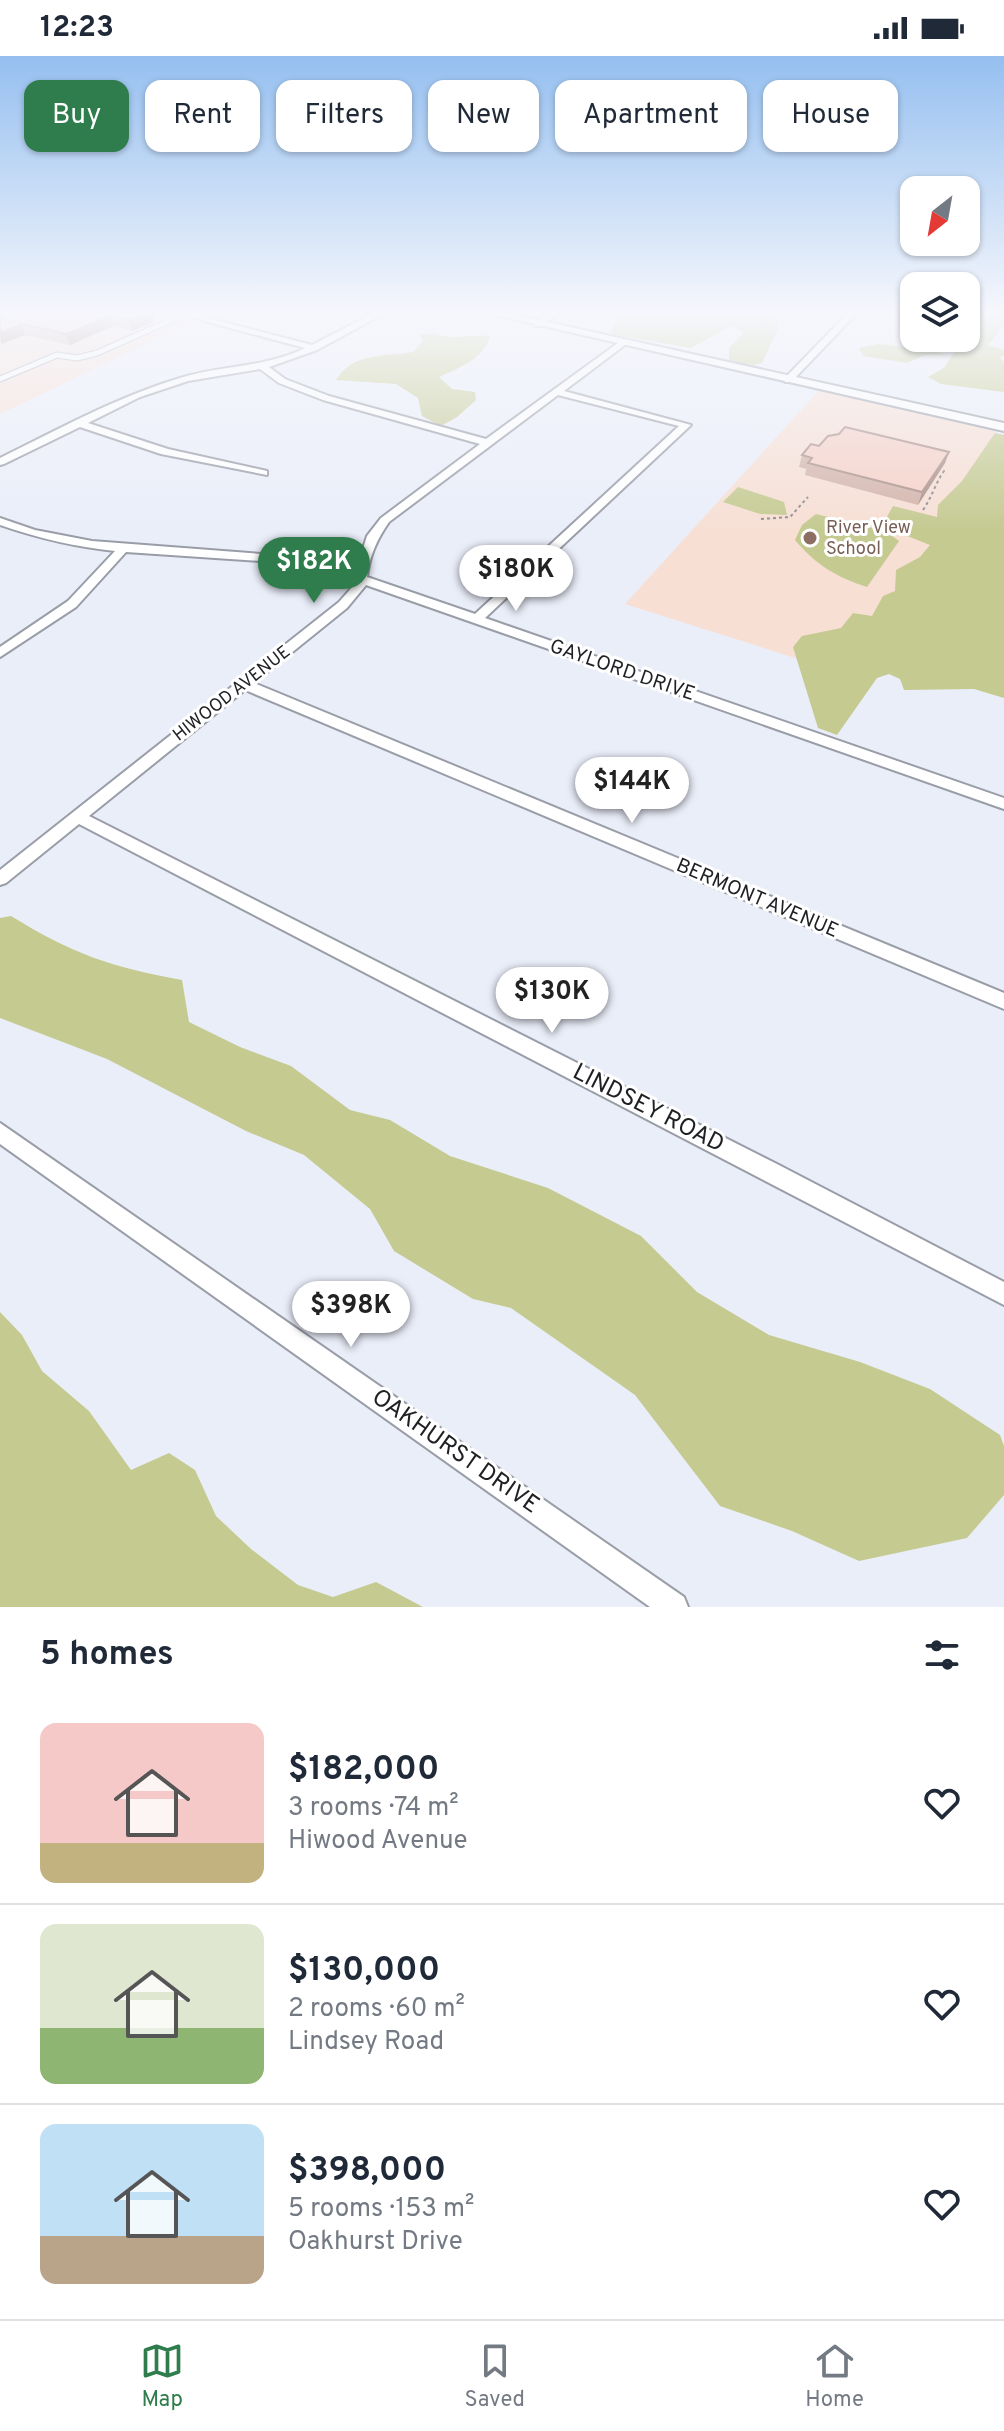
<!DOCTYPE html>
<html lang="en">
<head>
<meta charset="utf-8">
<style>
  body { margin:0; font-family:Overpass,sans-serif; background:#f6f6f7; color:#1f2937; height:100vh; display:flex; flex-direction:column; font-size:30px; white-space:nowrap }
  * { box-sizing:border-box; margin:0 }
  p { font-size:26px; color:#747a83 }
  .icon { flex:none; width:44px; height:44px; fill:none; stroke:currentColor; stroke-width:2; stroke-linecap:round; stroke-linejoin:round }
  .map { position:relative; height:1551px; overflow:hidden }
  .details { display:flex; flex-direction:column; background:#fff; flex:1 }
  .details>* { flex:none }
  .top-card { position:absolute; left:24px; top:24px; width:956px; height:72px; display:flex; gap:16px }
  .needle { width:52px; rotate:211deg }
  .fabs { position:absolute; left:900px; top:120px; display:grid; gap:16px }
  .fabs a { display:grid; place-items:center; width:80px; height:80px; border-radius:16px; background:#fff; box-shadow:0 2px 6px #0004; font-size:40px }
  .price { position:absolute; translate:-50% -68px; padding:0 18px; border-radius:28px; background:#fff; color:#222; font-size:26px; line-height:52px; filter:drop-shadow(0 2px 4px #0008) }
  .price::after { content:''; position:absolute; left:50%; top:48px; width:24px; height:18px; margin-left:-12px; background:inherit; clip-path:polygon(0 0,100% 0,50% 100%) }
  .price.selected { background:#2f7d4d; color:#fff }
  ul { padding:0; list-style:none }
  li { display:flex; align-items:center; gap:24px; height:200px; padding:0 40px }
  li+li { border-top:2px solid #e0e1e3 }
  li span { display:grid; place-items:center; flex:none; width:224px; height:160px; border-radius:16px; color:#555 }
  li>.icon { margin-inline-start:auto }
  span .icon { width:96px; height:96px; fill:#fffc; stroke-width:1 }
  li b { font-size:34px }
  h2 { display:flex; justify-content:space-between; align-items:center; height:96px; padding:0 40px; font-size:34px }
  .pill { padding:0 28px; border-radius:16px; background:#fff; box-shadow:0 2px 6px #0004; font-size:28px; line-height:72px }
  .pill.selected { background:#2f7d4d; color:#fff }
  .status { display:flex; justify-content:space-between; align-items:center; height:56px; padding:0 40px; background:#fff; direction:ltr }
  .status svg { height:22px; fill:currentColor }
  .dock { display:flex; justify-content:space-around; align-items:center; height:112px; border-top:2px solid #e0e1e3; background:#fff; font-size:22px; color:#747a83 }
  .dock a { display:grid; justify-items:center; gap:4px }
  .dock .selected { color:#2f7d4d }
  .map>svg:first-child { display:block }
</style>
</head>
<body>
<div class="status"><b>12:23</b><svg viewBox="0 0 49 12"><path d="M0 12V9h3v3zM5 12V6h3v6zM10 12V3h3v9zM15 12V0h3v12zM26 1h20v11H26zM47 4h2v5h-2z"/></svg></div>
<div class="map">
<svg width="1004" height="1551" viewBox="0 0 1004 1551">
  <rect width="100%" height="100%" fill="#eaeef9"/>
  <!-- education -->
  <g fill="#f7dfd4">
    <path d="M0,257h211l-211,101z"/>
    <path d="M822,331l177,39 -144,251 -230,-73z"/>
  </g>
  <!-- green -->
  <g fill="#c5ca91">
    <path d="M624,257h156l-3,18 -15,32 -8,2 -25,-3v-14l14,-15 -11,-8 -41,23 -80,-14 3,-10z"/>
    <path d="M975,257h29v13l-16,19 16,5v6l-5,1 5,5v30l-63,-8 -13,-7 17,-10 13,-22 -34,-4 1,-3h41v-19z"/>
    <path d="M434,277c17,8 37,1 56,3 -5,22 -31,32 -51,41l13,12 23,3 1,8 -19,17 -16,9 -19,-10 -4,-18 -22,-14 -60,-4c17,-28 47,-23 77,-28l10,-11 -3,-6z"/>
    <path d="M878,288l55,6 12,5h-20l-18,8 -44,-7 -4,-8z"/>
    <path d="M995,377l9,2v263l-30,-9 -70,1 -4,-11 -11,-5 -12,4 -40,57 -19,-7 -25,-81 9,-11 39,-8 12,-15 19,3 11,-20 12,-5 1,-21 24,-13 10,-12 -48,-19 11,-20 44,11 1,-12 24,-24z"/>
    <path d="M738,431l46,15 3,13 -27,-1 -37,-12z"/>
    <path d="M816,458l69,17 14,10 -32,46c-31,-10 -51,-22 -72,-47l7,-15z"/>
    <path d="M11,860c62,38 99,51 171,64l7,42 51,25 51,19 59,44 40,10 60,36 98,32 93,48 56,56 72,43 91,27 70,27 70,46 4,11v49l-37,43 -108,23 -67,-30 -72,-25 -85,-111 -124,-87 -38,-9 -79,-48 -24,-42 -66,-54 -58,-24 -139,-72 -107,-41v-100z"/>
    <path d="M0,1256l22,23 20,36 47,40 42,59 38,-17 26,17 21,46 35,33 47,36 35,12 43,-15 47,25h-423z"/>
  </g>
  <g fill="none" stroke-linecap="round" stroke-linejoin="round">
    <!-- service casing -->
    <g stroke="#999da7" stroke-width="7">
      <g id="service">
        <path d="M182,257l25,6"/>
        <path d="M0,323l57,-24 20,3 20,-5 88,-39"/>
      </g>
    </g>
    <!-- minor casing -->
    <g stroke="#999da7" stroke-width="4">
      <g id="minor">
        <path d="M374,257h11l-68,37 -48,17 16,12 44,17 157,43 136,-99 3,1v4l-61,46 127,34 -206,193 519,180v11l-638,-224 -19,23 -93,75 750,310v16l-759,-319 -156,126 686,347 229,119v23l-925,-481 -73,59 -6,2v-15l339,-268 15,-17v-4l-93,-20 -135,-9 -50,55 -76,50v-10l68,-46 47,-50c-40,-4 -77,-13 -115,-26v-7l35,12 57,11 169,13 94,20 12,-38 14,-18 99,-74 -157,-44 -44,-17 -19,-14 -72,12 -48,16 -52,26 80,26 99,22v4l-106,-21 -81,-27 -76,37 -4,1v-7c59,-29 117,-61 180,-80 41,-13 85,-10 125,-30l-101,-27v-4l108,28zM558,339l121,31 -204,188 -108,-37c2,-20 10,-38 22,-55z"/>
        <path d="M549,257h10l-18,13h-6v-4z"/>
        <path d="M848,257h9l-66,69h-6v-4z"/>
        <path d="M0,1067l684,474 4,10h-38l-650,-463z"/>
      </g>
    </g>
    <!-- tertiary casing -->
    <g stroke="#999da7" stroke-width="4">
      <path id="tertiary" d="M486,257h21l497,110v8z"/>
    </g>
    <!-- path -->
    <g stroke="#8a8d94" stroke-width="2" stroke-dasharray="3 3" stroke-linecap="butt">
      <path d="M923,454c9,-13 12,-26 21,-39l-3,-1"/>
      <path d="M761,463l29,-2 18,-20"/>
    </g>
    <!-- service -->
    <use href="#service" stroke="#fff" stroke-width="5"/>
    <!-- minor -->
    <use href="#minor" fill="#fff" fill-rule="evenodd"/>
    <!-- tertiary -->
    <use href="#tertiary" fill="#fff" fill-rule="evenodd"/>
  </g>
  <!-- wall -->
  <g fill="#d4b4ab">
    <path d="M0,257h153l1,9 -22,9 -19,-5 -43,19 -45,-10 -24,9z"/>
    <path d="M819,390l130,6 -4,11 -27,42 -113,-30 1,-6 -7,-2 3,-12z"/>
  </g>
  <!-- shaded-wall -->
  <g fill="#ac928b">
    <path d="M147,257h6l1,9 -22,9 -2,-10z"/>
    <path d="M111,260l2,10 -43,19 -4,-11z"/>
    <path d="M22,268l3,11 -24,9 -1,-11z"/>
    <path d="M949,396l-4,11 -27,42 4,-13z"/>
  </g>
  <!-- building -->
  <g fill="#f6d1c7" stroke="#ac928b" stroke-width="2">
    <path d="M0,257h147l-17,8 -19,-5 -45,18 -44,-10 -22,9v-16l3,-1 -3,-1z"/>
    <path d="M845,371l104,25 -27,40 -114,-29 4,-5 -10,-3 9,-11 8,2 9,-10 11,-2z"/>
  </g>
  <!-- sky -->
  <linearGradient id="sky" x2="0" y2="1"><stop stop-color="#95bff0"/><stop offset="0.54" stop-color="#f6f7fc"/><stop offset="1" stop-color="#f6f7fc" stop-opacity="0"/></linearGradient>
  <rect width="1004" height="475" fill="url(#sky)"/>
  <!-- markers -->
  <circle fill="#8d6e63" stroke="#fff" stroke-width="3" cx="810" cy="482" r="8"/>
  <g text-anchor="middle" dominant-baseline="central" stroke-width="6" stroke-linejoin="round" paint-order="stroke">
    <!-- far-education labels -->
    <g font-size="18" fill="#785e54" stroke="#fff" text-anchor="start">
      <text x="826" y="472">River View<tspan x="826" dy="21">School</tspan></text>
    </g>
    <!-- far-street labels -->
    <g font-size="18" fill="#1f2024" stroke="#fff">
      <text transform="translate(232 638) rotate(-38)">HIWOOD AVENUE</text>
    </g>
    <!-- street labels -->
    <g font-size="20" fill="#1f2024" stroke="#fff">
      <text transform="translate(622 615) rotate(19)">GAYLORD DRIVE</text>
      <text transform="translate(757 843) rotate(23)">BERMONT AVENUE</text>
    </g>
    <!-- near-street labels -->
    <g font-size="24" fill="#1f2024" stroke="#fff">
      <text transform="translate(648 1053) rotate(27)">LINDSEY ROAD</text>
      <text transform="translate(455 1396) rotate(35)">OAKHURST DRIVE</text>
    </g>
  </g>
</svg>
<div class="fabs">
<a><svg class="needle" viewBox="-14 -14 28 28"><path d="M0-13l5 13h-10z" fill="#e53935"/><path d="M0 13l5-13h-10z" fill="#747a83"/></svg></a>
<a><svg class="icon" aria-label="layers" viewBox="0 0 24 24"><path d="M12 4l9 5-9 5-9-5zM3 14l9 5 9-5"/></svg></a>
</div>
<b class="price selected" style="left:314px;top:549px">$182K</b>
<b class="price" style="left:516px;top:557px">$180K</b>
<b class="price" style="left:632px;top:769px">$144K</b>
<b class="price" style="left:552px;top:979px">$130K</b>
<b class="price" style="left:351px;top:1293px">$398K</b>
<div class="top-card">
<a class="pill selected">Buy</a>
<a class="pill">Rent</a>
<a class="pill">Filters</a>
<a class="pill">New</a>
<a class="pill">Apartment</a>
<a class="pill">House</a>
</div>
</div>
<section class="details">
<h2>5 homes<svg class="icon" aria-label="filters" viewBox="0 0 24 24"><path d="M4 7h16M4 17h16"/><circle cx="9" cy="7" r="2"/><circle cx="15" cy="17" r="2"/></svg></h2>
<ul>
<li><span style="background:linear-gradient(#f6c9c9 75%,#c2b280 0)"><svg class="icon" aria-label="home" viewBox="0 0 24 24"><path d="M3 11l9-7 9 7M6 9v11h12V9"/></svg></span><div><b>$182,000</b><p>3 rooms · 74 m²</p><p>Hiwood Avenue</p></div><svg class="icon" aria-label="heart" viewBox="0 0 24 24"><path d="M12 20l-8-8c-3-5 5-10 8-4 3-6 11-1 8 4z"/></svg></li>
<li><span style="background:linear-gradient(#dfe7d0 65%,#8fb573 0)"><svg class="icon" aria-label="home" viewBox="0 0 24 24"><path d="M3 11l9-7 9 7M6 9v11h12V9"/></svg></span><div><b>$130,000</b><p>2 rooms · 60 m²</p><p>Lindsey Road</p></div><svg class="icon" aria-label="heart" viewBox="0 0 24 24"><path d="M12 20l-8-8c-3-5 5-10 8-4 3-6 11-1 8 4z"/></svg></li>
<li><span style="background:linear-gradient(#bfe0f5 70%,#b9a48a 0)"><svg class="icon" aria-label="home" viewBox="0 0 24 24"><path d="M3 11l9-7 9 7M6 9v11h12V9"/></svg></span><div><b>$398,000</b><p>5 rooms · 153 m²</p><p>Oakhurst Drive</p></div><svg class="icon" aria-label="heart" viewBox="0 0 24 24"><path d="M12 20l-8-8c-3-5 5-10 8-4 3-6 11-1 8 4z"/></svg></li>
</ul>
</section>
<nav class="dock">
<a class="selected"><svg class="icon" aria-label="map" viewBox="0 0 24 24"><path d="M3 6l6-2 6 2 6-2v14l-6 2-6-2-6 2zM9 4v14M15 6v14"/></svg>Map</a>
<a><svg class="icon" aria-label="saved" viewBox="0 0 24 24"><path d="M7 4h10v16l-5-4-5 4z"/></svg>Saved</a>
<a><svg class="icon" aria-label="home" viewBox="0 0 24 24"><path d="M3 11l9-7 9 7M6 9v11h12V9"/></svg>Home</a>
</nav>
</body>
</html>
